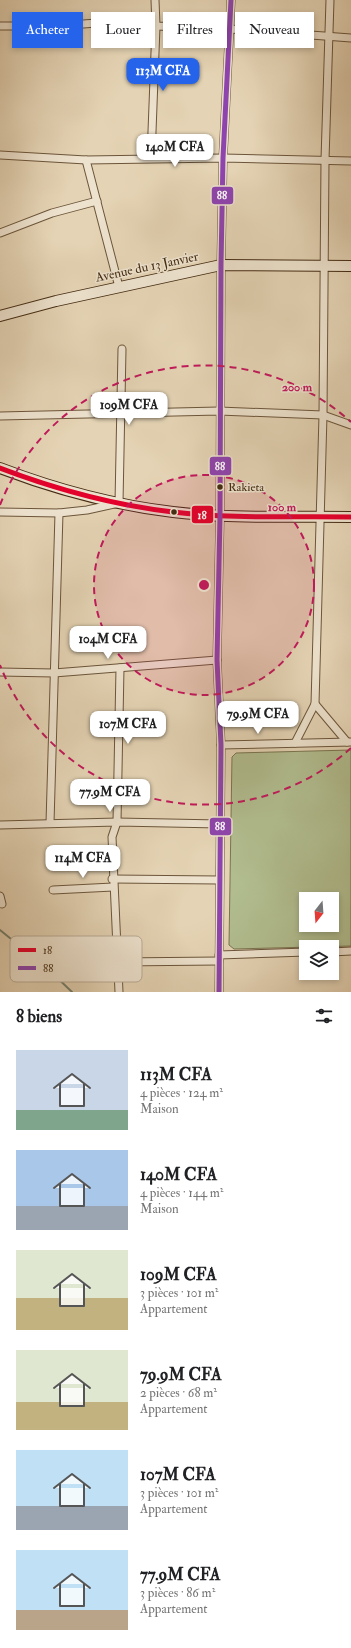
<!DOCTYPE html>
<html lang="fr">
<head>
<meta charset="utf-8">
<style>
  body { margin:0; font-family:"IM FELL Double Pica",serif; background:#f6f6f6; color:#202124; height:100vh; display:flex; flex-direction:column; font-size:15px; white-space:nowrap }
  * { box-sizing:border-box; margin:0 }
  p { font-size:13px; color:#757577 }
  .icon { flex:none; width:22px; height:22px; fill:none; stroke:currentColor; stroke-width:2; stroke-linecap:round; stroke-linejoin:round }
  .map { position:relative; height:992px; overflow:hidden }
  .sheet { display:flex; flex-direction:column; background:#fff; flex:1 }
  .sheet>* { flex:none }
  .top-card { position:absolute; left:12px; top:12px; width:327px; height:36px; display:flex; gap:8px }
  .needle { width:26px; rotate:197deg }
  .buttons { position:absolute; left:299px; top:892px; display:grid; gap:8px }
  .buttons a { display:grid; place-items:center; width:40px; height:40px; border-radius:0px; background:#fff; box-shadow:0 2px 6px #0003; font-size:20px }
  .price { position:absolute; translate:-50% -34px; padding:0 9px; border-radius:8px; background:#fff; color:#222; font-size:13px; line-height:26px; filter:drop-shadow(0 1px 2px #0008) }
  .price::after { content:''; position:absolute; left:50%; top:24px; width:12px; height:9px; margin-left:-6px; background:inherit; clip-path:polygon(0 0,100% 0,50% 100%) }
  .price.current { background:#2563eb; color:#fff }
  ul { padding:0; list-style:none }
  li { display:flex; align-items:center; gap:12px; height:100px; padding:0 16px }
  li span { display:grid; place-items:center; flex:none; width:112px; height:80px; border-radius:0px; color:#555 }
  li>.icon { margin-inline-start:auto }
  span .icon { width:48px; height:48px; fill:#fffc; stroke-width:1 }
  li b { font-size:17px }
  h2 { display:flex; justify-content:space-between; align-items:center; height:48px; padding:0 16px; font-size:17px }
  .tag { padding:0 14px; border-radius:0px; background:#fff; box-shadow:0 2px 6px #0003; font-size:14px; line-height:36px }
  .tag.current { background:#2563eb; color:#fff }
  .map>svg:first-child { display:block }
</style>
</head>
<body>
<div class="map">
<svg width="351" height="992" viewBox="0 0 351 992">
  <rect width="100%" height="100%" fill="#e4d3b4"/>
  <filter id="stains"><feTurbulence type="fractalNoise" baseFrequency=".005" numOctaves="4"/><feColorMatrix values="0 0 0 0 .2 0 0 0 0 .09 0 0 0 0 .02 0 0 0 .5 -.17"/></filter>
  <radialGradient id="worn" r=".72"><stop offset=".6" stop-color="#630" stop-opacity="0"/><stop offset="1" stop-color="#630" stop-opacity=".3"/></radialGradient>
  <!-- green -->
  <path fill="#b1bd8f" stroke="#7a7450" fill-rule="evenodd" d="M351,750v196l-117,3 -5,-4 3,-188 4,-4zM306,899h26v26h-26z"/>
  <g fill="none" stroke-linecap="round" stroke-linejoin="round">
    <!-- stream -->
    <path stroke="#75806f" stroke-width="2" d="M0,930l48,39 24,23"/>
    <!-- minor casing -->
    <g stroke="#6c553a" stroke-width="9">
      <g id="minor">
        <path d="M0,26h56l68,-5 32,5 74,3 121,9"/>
        <path d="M0,155l86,5 137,-2 128,3"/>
        <path d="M151,158l5,-132 -1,-26"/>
        <path d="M86,160l33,127"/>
        <path d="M0,233l52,-20 45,-12"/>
        <path d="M0,416l219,-5 104,4 28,10"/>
        <path d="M0,512l59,1 28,-3 32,-7 3,-154"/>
        <path d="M0,672l54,1 163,-13"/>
        <path d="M315,704l32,38"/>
        <path d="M295,743l20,-39 8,-289 2,-255 5,-160"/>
        <path d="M221,745l130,-3"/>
        <path d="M50,823l9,-310"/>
        <path d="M0,825l117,-3 103,2"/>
        <path d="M112,879l107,1"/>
        <path d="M53,890l60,-3"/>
        <path d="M0,896l2,8"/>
        <path d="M332,952l19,-1"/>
        <path d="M219,955l87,-3"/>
        <path d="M118,962l101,-1"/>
        <path d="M119,992l-7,-155 5,-15 3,-154"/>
        <path d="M219,992l2,-247 -4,-85 3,-144 1,-251 2,-107 8,-158"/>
      </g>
    </g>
    <!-- secondary casing -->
    <g stroke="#442b12" stroke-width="12">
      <g id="secondary">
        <path d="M0,316l56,-15 165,-36 130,1"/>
        <path d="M0,468c55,21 114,37 173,44 58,7 119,4 178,5"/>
      </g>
    </g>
    <!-- minor -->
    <use href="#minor" stroke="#ede2ce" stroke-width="7"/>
    <!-- secondary -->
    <use href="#secondary" stroke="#ede2ce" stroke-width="10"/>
    <!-- bus-1 casing -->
    <g stroke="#ede2ce" stroke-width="8">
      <path id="bus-1" d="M0,468c55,21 114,37 173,44 58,7 119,4 178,5"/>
    </g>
    <!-- bus-2 casing -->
    <g stroke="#ede2ce" stroke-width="8">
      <path id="bus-2" d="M219,992l2,-247 -4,-85 3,-144 1,-251 2,-107 8,-158"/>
    </g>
    <!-- bus-1 -->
    <use href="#bus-1" stroke="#e4002b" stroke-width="5"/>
    <!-- bus-2 -->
    <use href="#bus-2" stroke="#8e44ad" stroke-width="5"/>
  </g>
  <!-- distance rings -->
  <circle cx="204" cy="585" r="110" fill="#c2185b" fill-opacity=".12"/>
  <g fill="none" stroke="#c2185b" stroke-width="2" stroke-dasharray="7 5">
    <circle cx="204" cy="585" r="110"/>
    <path d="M351 748A219 219 0 0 1 0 665M0 505A219 219 0 0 1 351 422"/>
  </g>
  <!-- markers -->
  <g fill="#442b12" stroke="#ede2ce" stroke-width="1.5">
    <circle cx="220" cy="487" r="3.5"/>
    <circle cx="174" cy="512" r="3.5"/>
  </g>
  <g text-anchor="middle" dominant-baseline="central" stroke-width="3" stroke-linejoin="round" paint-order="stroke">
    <!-- bus labels -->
    <g font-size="12" fill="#442b12" stroke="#ede2ce" text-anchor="start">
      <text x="228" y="487">Rakieta</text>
    </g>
    <!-- street labels -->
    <g font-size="13" fill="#442b12" stroke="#ede2ce">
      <text transform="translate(147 267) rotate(-12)">Avenue du 13 Janvier</text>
    </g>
  </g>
  <!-- legend -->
  <rect x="10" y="936" width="132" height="46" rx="6" fill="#ede2ce" stroke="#baab96" stroke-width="1"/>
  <rect x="18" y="948" width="18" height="4" fill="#e4002b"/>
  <rect x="18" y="966" width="18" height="4" fill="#8e44ad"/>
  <g font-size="11" fill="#442b12">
    <text x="43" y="954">18</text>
    <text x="43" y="972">88</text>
  </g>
  <circle cx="204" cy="585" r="6" fill="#c2185b" stroke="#ede2ce" stroke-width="2"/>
  <g font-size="12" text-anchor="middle" font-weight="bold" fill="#c2185b" stroke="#ede2ce" stroke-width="3" stroke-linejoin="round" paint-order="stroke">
    <text x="297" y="391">200 m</text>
    <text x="282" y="511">100 m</text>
  </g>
  <g stroke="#ede2ce" stroke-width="1.5">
    <rect x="211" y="186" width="23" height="19" rx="4" fill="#8e44ad"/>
    <rect x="209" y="456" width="23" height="20" rx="4" fill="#8e44ad"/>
    <rect x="191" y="505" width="23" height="19" rx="4" fill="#e4002b"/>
    <rect x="209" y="817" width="23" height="19" rx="4" fill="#8e44ad"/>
  </g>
  <g font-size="11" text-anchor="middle" font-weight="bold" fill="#fff">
    <text x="222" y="199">88</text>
    <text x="220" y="470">88</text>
    <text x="202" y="519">18</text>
    <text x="220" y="830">88</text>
  </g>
  <rect width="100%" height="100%" filter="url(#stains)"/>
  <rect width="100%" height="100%" fill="url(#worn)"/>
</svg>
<div class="buttons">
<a><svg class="needle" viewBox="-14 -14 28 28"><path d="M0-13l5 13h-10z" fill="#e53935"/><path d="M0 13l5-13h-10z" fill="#757577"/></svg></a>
<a><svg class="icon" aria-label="layers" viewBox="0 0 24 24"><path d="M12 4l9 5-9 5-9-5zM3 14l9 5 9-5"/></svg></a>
</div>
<b class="price current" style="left:163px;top:92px">113M CFA</b>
<b class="price" style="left:175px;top:168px">140M CFA</b>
<b class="price" style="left:129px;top:426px">109M CFA</b>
<b class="price" style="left:108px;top:660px">104M CFA</b>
<b class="price" style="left:258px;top:735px">79.9M CFA</b>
<b class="price" style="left:128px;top:745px">107M CFA</b>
<b class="price" style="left:110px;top:813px">77.9M CFA</b>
<b class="price" style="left:83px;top:879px">114M CFA</b>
<div class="top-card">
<a class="tag current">Acheter</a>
<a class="tag">Louer</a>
<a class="tag">Filtres</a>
<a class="tag">Nouveau</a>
</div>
</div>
<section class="sheet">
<h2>8 biens<svg class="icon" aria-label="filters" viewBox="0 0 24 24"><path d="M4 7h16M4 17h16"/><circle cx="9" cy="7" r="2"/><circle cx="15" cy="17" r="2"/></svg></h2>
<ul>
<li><span style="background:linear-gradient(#c9d6e8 75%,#7fa58c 0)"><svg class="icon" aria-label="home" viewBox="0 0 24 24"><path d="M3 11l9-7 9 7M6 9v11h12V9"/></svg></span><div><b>113M CFA</b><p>4 pièces · 124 m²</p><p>Maison</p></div></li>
<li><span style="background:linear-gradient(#a9c7e8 70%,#9aa5b1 0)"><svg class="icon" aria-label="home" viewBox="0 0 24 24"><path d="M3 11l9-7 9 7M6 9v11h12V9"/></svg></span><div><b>140M CFA</b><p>4 pièces · 144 m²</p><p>Maison</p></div></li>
<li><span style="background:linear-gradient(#dfe7d0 60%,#c2b280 0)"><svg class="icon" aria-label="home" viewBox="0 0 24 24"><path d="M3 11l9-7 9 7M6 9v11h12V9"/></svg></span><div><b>109M CFA</b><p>3 pièces · 101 m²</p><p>Appartement</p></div></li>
<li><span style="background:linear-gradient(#dfe7d0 65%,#c2b280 0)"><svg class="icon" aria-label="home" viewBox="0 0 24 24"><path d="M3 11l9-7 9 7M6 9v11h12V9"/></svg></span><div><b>79.9M CFA</b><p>2 pièces · 68 m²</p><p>Appartement</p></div></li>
<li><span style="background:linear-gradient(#bfe0f5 70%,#9aa5b1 0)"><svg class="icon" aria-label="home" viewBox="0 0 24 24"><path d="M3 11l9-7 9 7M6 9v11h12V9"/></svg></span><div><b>107M CFA</b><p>3 pièces · 101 m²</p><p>Appartement</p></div></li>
<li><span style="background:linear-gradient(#bfe0f5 75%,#b9a48a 0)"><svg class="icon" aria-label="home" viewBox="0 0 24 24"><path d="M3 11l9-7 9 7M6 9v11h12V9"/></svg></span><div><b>77.9M CFA</b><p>3 pièces · 86 m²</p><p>Appartement</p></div></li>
</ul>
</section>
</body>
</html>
